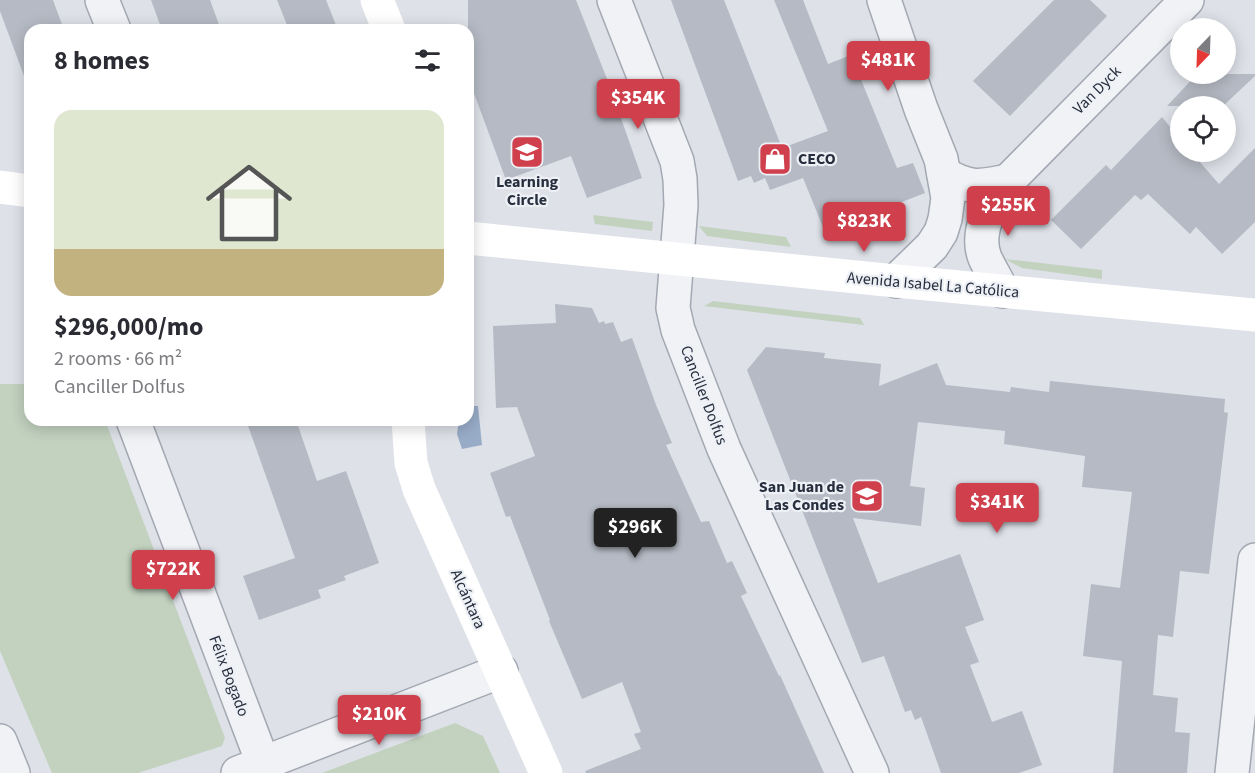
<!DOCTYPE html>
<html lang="en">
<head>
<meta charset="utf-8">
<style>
  body { margin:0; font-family:"Source Sans 3",sans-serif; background:#f7f7f7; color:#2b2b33; height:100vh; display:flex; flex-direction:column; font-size:22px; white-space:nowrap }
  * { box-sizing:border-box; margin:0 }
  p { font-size:20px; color:#7c7c81 }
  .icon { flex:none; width:33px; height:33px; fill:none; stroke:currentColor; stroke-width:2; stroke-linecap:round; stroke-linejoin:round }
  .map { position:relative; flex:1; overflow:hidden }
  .drawer { position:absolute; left:24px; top:24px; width:450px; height:402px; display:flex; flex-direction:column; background:#fff; border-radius:18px; box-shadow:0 3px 15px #0003 }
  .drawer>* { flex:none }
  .needle { width:39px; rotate:203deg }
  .tools { position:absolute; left:1170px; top:18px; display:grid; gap:12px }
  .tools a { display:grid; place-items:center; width:66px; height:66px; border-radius:50%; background:#fff; box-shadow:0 3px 15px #0003; font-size:30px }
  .price { position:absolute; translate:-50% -51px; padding:0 14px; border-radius:6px; background:#cf404c; color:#fff; font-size:20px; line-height:39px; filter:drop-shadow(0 2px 3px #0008) }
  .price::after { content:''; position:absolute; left:50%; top:36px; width:18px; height:14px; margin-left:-9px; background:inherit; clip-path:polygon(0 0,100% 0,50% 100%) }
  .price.selected { background:#222; color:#fff }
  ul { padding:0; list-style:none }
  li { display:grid; align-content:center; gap:12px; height:318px; padding:0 30px }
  li span { display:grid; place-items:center; height:186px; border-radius:18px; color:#555 }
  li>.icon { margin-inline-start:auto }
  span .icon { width:108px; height:108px; fill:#fffc; stroke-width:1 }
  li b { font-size:26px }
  h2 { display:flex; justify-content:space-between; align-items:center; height:72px; padding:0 30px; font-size:26px }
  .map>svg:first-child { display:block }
</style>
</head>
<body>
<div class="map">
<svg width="1255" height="773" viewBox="0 0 1255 773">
  <rect width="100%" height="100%" fill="#dee1e8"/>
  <!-- green -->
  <g fill="#c2d2bf">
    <path d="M593,215l60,7 -1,9 -57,-7z"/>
    <path d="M699,226l87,11 5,10 -84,-11z"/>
    <path d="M1005,259l97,11v9l-80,-11z"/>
    <path d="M713,301l147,17 4,7 -160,-19z"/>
    <path d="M0,384h30v36h75l120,318 -3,8 -84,27h-86l-52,-122z"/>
    <path d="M455,723l28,13 17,37h-178z"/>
  </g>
  <!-- water -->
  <path fill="#98acc8" d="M468,406h10l4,39 -20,4 -5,-15 2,-14h9z"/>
  <!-- building -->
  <g fill="#b5bac4">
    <path d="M0,0h53l11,30h-34v53l-3,1 -27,-73z"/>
    <path d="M151,0h59l11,30h-59z"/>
    <path d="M277,0h49l12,30h-49z"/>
    <path d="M468,0h108l33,84 33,94 -55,20 -16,-42 -65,24 -38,-103z"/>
    <path d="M671,0h53l58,148 46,-17 -54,-131h29l25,64 23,-9 46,113 16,-5 12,30 -100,39 -22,-54 -33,12 -5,-12 -11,5 -3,-7 -13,5z"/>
    <path d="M1054,0h36l17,16 -97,100 -37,-35z"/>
    <path d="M1197,74h58v2l-32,30h-56z"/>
    <path d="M1162,117l18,22v13h11l28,32 36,-36v74l-33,32 -26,-27 -6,7 -42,-40 -7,6 -6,-5 -54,54 -30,-29 55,-55 5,5z"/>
    <path d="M555,304l37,4 7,15 5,-2 1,3 8,-2 8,20 11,-4 24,67 16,38 -6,2 35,77 8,-1 18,42 5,-2 15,32 -6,3 38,80 1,-1 44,98h-238l-1,-2 56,-22 -7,-15 7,-2 -19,-50 -40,17 -33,-78 1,-1 -40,-104 -4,1 -16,-44 45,-17 -18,-49 -21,1 -3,-82 63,-3z"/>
    <path d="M766,347l59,6 -1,5 57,6 -2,22 58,-23 9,22 64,7 1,-5 38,5 1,-11 175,18 -1,13 4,1 -19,161 -29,-3 -7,66 -15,-2 -5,60 25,3 -3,34 15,1 -3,40h-74l9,-112 -39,-5 8,-72 29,4 12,-96 -50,-5 3,-31 -81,-12 1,-13 -87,-9 -8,64 15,2 -4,38 -68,-8 25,65 82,-29 24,66 -19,7 14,35 -9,3 22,57 30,-11 20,54 -23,8h-78l-20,-56 -6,3 -4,-10 -6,2 -21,-56 -22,7 -115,-293z"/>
    <path d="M246,420h50l21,61 29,-10 33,92 -35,13 2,4 -28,10 3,8 -62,22 -16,-44 52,-18z"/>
  </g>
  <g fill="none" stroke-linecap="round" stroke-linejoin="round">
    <!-- street casing -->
    <g stroke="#a3a8b2" stroke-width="36">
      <g id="street">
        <path d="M102,0l12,30"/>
        <path d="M614,0l63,161 3,18 1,26 -8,103 5,22 46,119 148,324"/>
        <path d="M884,0l37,109 20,50 7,39 -3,21 -4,13 -9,14 -36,35"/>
        <path d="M944,174c25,15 36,13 64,7"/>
        <path d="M1002,291c-5,-11 -12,-22 -17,-33 -11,-27 8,-56 23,-77l179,-181"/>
        <path d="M133,420l130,343"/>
        <path d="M0,741l13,32"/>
        <path d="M238,773l263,-102"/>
        <path d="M1232,773l23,-213"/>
      </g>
    </g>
    <!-- street -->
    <use href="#street" stroke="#f0f2f6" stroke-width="33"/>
    <!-- secondary -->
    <g stroke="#fff" stroke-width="33">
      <path d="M377,0l12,30"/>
      <path d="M0,187l30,4"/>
      <path d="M468,238l428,43 359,34"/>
      <path d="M408,420l3,43 8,26 127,284"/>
    </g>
  </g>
  <!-- icons -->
  <defs>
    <g id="school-square" transform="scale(1.725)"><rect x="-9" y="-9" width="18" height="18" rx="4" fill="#cf404c" stroke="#edf0f5"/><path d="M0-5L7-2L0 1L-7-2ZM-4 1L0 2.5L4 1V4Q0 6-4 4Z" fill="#fff"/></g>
    <g id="shop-square" transform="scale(1.725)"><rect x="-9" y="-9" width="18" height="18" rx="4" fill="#cf404c" stroke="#edf0f5"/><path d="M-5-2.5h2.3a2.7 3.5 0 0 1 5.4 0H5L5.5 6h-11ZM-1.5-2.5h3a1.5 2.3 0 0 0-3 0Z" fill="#fff"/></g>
  </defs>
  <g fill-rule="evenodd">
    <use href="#school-square" x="527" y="152"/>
    <use href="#shop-square" x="775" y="159"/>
    <use href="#school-square" x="867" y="496"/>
  </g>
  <g text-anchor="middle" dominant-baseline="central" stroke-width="4.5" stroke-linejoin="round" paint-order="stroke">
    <!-- street labels -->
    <g font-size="16" fill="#272e3e" stroke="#edf0f5">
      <text transform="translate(1097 90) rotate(-45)">Van Dyck</text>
      <text transform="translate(933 285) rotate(5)">Avenida Isabel La Católica</text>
      <text transform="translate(704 395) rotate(69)">Canciller Dolfus</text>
      <text transform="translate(468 599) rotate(66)">Alcántara</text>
      <text transform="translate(229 676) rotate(69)">Félix Bogado</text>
    </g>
    <!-- poi labels -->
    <g font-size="16" font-weight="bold" fill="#272e3e" stroke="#edf0f5" text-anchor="start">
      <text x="798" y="159">CECO</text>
      <text x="527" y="182" text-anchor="middle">Learning<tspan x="527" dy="18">Circle</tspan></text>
      <text x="844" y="487" text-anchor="end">San Juan de<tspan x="844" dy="18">Las Condes</tspan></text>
    </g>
  </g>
</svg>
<div class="tools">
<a><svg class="needle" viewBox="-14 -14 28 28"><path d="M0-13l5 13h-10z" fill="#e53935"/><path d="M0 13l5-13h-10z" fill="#7c7c81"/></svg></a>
<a><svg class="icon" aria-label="locate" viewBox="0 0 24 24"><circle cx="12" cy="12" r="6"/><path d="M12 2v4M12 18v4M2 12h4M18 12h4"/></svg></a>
</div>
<b class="price" style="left:888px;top:92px">$481K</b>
<b class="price" style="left:638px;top:130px">$354K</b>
<b class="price" style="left:1008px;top:237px">$255K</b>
<b class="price" style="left:864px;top:253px">$823K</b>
<b class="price" style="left:997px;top:534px">$341K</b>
<b class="price selected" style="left:635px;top:559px">$296K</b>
<b class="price" style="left:173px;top:601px">$722K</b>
<b class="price" style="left:379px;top:746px">$210K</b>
<section class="drawer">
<h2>8 homes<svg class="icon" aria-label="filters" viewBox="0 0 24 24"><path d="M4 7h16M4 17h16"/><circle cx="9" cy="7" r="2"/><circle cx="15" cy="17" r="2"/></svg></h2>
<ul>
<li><span style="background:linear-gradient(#dfe7d0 75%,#c2b280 0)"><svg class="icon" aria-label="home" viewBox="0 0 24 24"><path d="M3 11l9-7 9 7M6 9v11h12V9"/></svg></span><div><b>$296,000/mo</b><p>2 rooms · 66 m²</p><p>Canciller Dolfus</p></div></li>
</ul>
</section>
</div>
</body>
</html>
